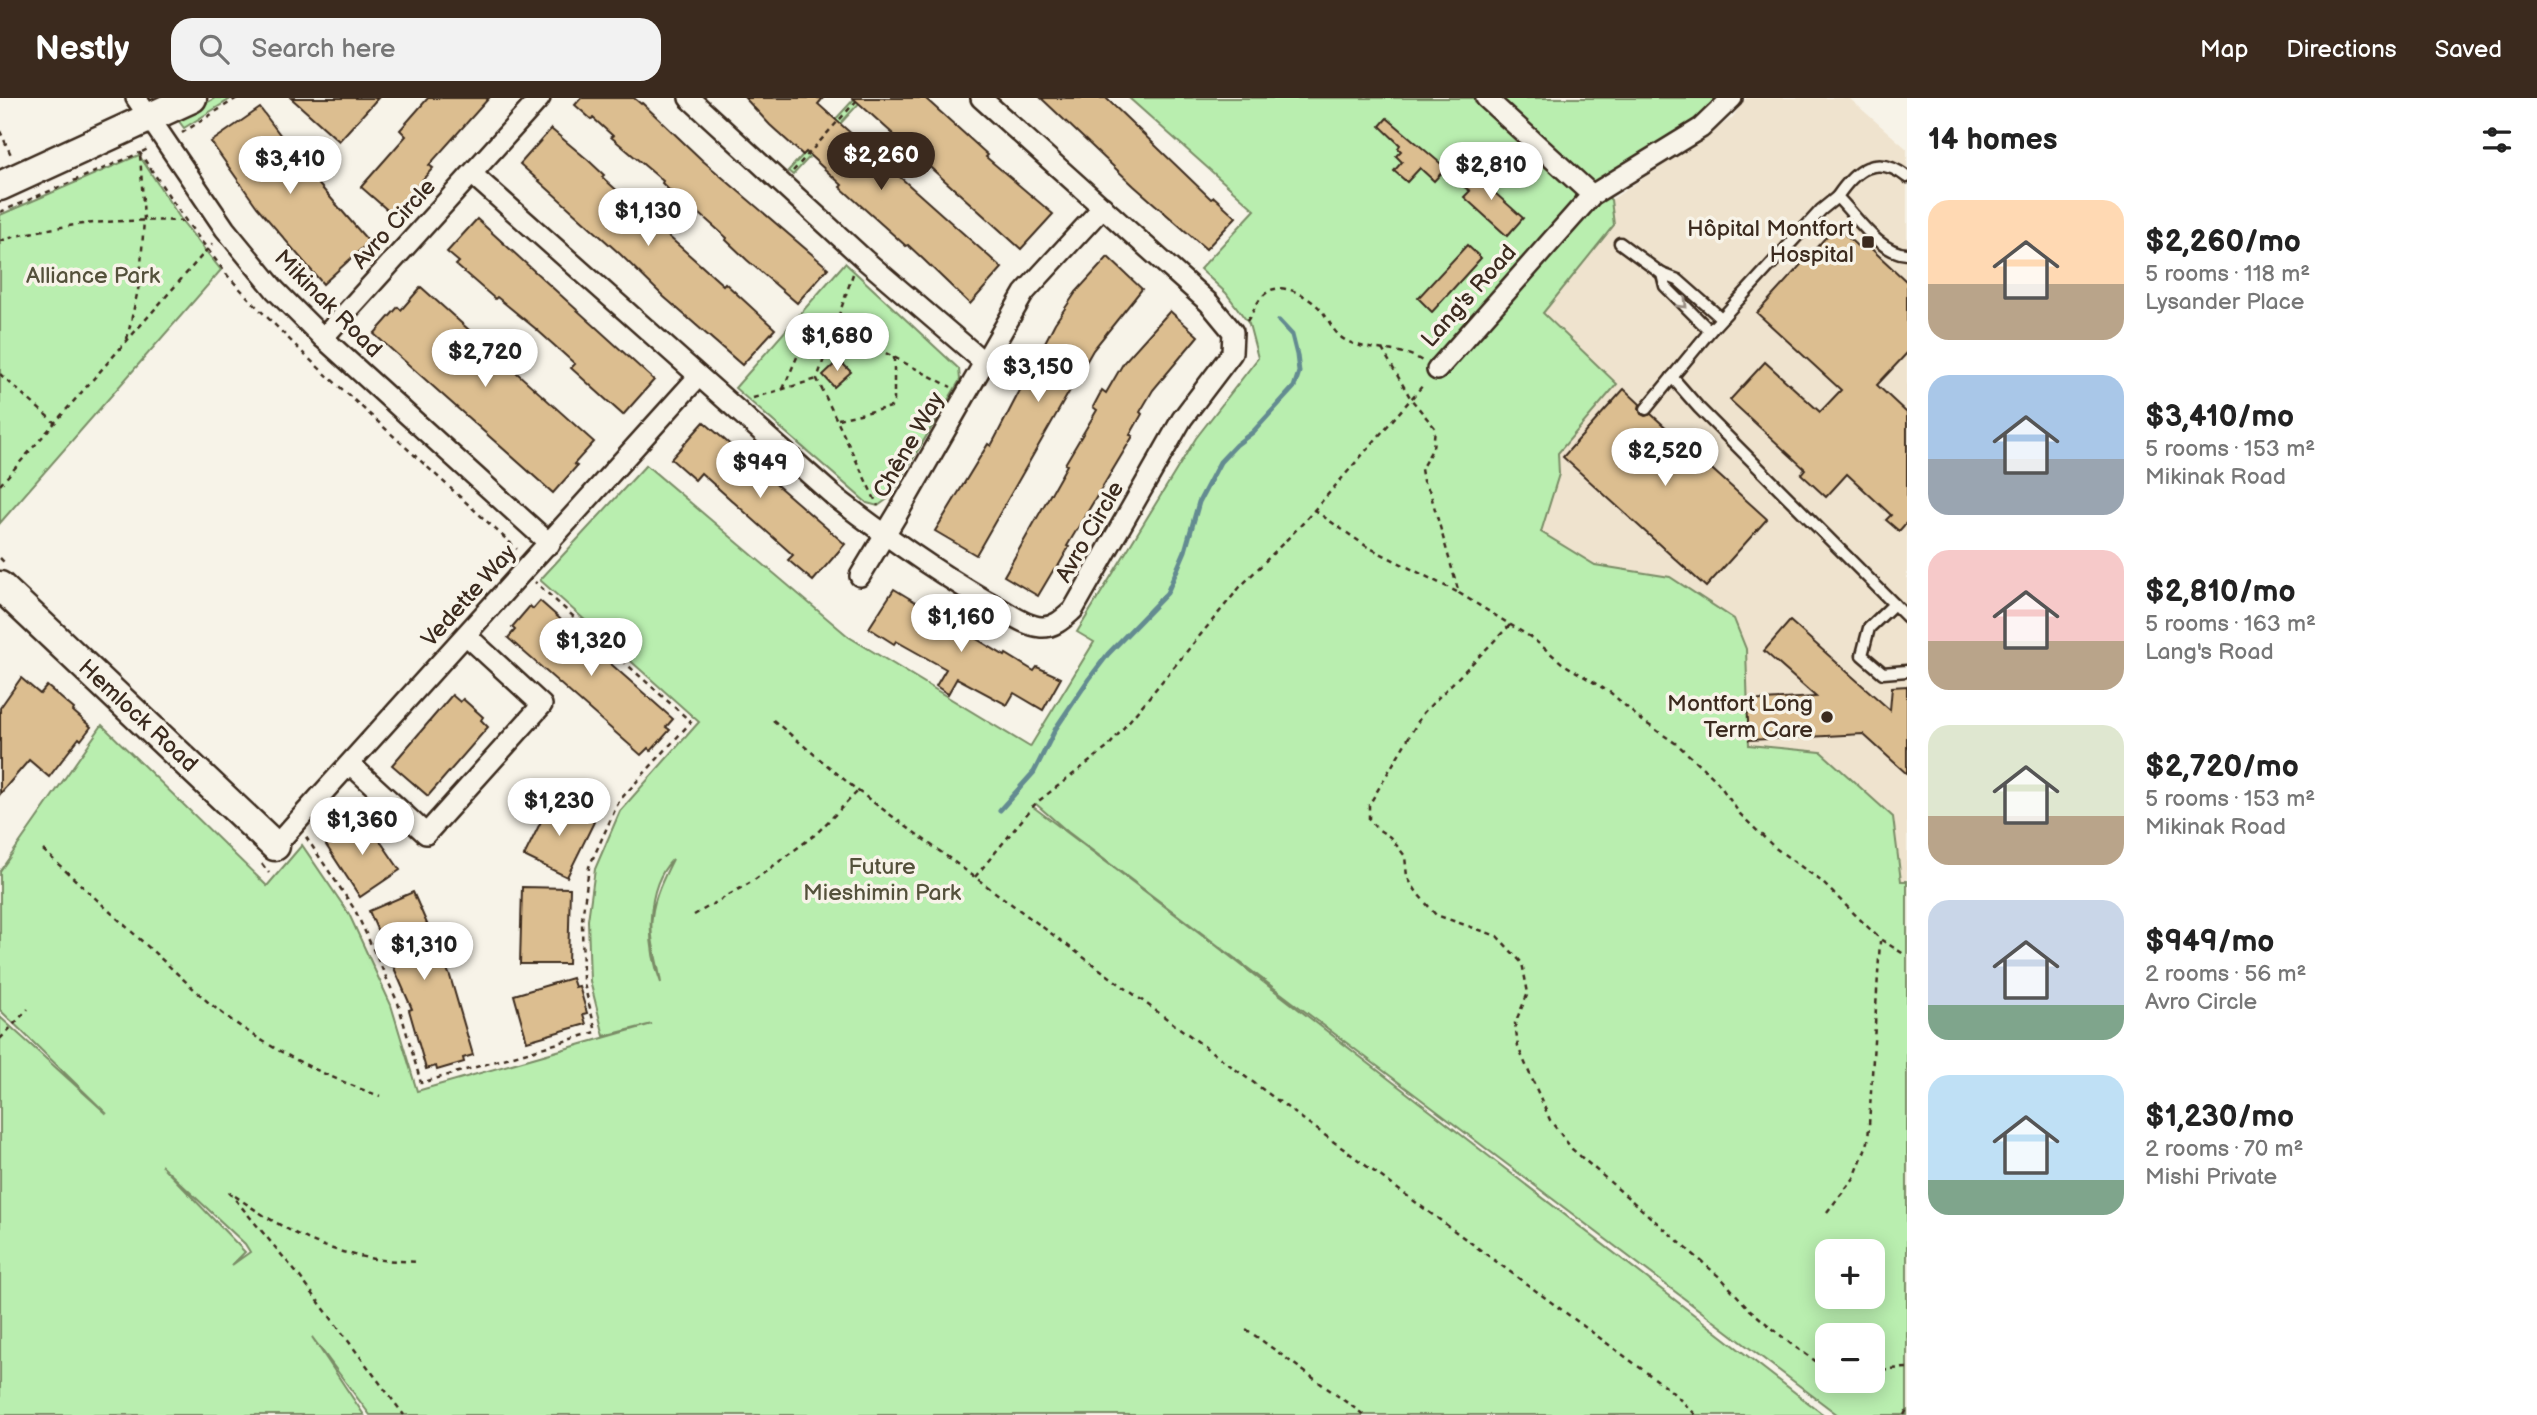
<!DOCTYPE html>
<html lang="en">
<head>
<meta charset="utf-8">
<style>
  body { margin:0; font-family:"Balsamiq Sans",sans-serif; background:#f2f2f2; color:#222; height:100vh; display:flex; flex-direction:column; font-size:26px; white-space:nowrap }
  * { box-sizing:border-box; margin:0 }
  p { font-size:23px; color:#767676 }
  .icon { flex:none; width:38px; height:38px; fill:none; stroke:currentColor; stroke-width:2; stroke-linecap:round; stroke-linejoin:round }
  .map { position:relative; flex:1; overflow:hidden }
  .side { display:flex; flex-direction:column; background:#fff; width:630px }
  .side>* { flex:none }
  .buttons { position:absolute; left:1815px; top:1141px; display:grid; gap:14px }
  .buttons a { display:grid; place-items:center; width:70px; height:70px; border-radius:14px; background:#fff; box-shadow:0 4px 18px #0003; font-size:35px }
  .price { position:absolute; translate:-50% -60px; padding:0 16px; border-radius:24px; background:#fff; color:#222; font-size:23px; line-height:46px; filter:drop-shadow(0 2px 4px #0008) }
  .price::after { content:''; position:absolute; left:50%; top:42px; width:21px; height:16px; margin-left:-10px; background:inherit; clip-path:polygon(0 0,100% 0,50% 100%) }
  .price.selected { background:#3b2a1e; color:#fff }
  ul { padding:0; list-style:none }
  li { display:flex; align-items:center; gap:21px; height:175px; padding:0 21px }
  li span { display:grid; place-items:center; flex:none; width:196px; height:140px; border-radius:21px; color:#555 }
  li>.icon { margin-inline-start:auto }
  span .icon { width:84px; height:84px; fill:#fffc; stroke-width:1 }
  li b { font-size:30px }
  h2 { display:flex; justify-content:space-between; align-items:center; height:84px; padding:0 21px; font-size:30px }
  header { display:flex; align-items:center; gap:42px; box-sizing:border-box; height:98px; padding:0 35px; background:#3b2a1e; color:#fff }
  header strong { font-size:33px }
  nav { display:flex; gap:38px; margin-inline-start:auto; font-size:24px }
  .search { width:490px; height:63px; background:#f2f2f2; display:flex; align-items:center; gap:18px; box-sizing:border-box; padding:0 24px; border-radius:21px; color:#767676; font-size:26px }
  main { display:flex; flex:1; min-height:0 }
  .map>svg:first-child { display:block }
</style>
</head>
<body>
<header>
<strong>Nestly</strong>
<div class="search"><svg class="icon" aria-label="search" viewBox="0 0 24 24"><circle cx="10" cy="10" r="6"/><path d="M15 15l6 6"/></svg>Search here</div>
<nav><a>Map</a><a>Directions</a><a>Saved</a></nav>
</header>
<main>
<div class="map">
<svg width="1907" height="1317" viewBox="0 0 1907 1317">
  <rect width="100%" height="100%" fill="#f7f3e8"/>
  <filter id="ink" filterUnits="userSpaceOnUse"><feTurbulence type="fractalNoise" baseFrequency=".0143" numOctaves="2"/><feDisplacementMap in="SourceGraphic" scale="14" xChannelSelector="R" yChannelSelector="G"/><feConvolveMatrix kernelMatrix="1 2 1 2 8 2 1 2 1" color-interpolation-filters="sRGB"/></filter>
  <g filter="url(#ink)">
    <!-- built -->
    <path fill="#efe3ce" d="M1746,0h103l58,51v732h-6l-8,-64 -72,-64 -73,-8 -2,-96 -76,-72 -75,-12 -54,-33 18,-58 -1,-21 59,-69 -75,-71 72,-88 -3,-25 121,-82z"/>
    <!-- green -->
    <g fill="#b9eeaf" stroke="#7a8c66" stroke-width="2" fill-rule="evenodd">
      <path d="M215,0h17l-48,30 -6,-8z"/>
      <path d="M855,0h9l-71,77 -5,-4z"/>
      <path d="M1129,0h595l-26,25 -102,63 15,14 3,25 -71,88 74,71 -59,69 1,21 -18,58 54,33 75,12 64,42 12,30 3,96 72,7 72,65 8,64h6v534h-69l-770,-583 -32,-28 -4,2 164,124 628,485h-1454l-58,-78 52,78h-364v-398l107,97 -107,-104v-139l102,-146 165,161 35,-41 47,69 42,91 26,86 235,-67 -48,12 -14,-55 -2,-61 7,-51 25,-58 79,-89 -159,-142 106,-115 203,172 181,110 64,-105 -17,-10 119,-194 62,-80 -9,-34 -23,-31 -26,-24 55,-59zM673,761c-9,18 -19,38 -21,58 -3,22 6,45 9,66 -14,-36 -17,-95 12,-124zM161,1067l84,79 5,8 -18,13 13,-13zM1827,1153h45v46h-45zM1827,1237h45v46h-45z"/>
      <path d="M139,57l43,66 39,49 -221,253v-308z"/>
      <path d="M845,165l114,106 1,11 -70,117 -12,9 -11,-3 -132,-115z"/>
    </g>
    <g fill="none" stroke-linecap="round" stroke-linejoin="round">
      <!-- stream -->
      <path stroke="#648b91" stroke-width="5" d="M1000,712l34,-38 22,-44 33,-49 19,-25 59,-61 18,-42 14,-49 21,-40 16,-17 17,-13 41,-45 5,-15 -2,-17 -5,-20 -13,-14"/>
    </g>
    <!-- building -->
    <g fill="#dcbe90" stroke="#3b2a1e" stroke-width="2">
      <path d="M291,0h87l-39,43z"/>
      <path d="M428,0h61l-60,67 4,3 -41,46 -31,-27 45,-51 -6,-6z"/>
      <path d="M581,0h53l7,6 1,-1 60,57 126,108 -31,35 -50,-43 -21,-20 1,-2 -37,-33 -3,3 -25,-25 1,-2 -52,-44 2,-1 -20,-18 -2,1 -16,-14z"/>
      <path d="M745,0h78l-5,6 184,164 -32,36 -47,-45 -15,-14 -2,1 -66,-59 2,-2 -36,-33 -3,3 -33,-30z"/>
      <path d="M853,0h72l63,57 -2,2 67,57 -32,35z"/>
      <path d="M1041,0h65l105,101 3,-2 22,20 -30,32 -72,-63z"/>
      <path d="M260,10l49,65 60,69 -46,42 -66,-77 -46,-65z"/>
      <path d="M1387,20l59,50 -12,13 -14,-13 -13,14 -13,-11 8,-9 -6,-6 5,-5 -3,-3 2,-3 -20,-19z"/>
      <path d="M551,31l37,31 16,15 -2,2 30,27 6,4 1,-2 14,12 10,9 -3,2 7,6 56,50 2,-2 50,46 -33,36 -78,-68 -44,-43 -100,-90z"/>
      <path d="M1481,68l12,11 -7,8 37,33 -16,18 -43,-39 6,-6 -7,-5z"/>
      <path d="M477,121l177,161 -31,35 -52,-47 4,-4 -39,-35 -39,-32 -2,2 -39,-34 3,-3 -12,-10z"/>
      <path d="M1836,128l21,20 6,-5 44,41v71l-30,32 30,28v109l-8,9 -13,-11 5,-5 -44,-41 -21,23 -25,-23 4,-5 -75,-69 35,-38 55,50 21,-22 -84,-77z"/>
      <path d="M1467,147l14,13 -49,54 -14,-14z"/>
      <path d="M1108,159l34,32 -49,61 -117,205 -41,-24 53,-87 3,2 64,-123 21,-31z"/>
      <path d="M421,189l173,155 -20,22 3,2 -24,27 -179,-159 24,-27 3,3z"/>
      <path d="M1170,213l28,25 -45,54 -13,22 2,2 -12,21 3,1 -66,110 2,1 -13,23 -2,-1 -16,27 -34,-20 63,-111 -2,-1 32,-54 -4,-3 9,-17 4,3 18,-31z"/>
      <path d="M839,262l12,12 -17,15 -11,-12z"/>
      <path d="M1624,291l16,15 -1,4 2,6 4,2 6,-2 116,105 -61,68 -143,-130z"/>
      <path d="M704,324l141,122 -32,37 -25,-21 5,-5 -92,-82 -6,7 -24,-21z"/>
      <path d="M894,491l111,67 1,-2 28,17 3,-4 24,11 -18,32 -29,-17 -7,12 -50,-27 -9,16 -12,-8 10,-17 -50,-28 -2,3 -25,-16z"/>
      <path d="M540,503l133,118 -7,8 4,3 -19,21 -3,-3 -7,7 -133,-117 7,-8 -3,-3 18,-21 3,3z"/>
      <path d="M1790,523l100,89 2,-23 15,-1v88l-44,-40 -114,6 -2,-39 69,-4 -52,-46z"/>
      <path d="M21,580l19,16 7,-8 27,23 -1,2 18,16 -10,13 -2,-2 -30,39 -20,-17 -29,34v-86z"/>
      <path d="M452,597l8,7 3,-3 20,18 -2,3 7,7 -60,69 -36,-31z"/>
      <path d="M551,703l9,4 1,-3 25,12 -1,3 9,5 -27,55 -43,-21z"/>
      <path d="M365,721l35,51 -40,27 -34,-52 8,-5 -2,-4 13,-9 9,-6 3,3z"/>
      <path d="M522,789l48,1 -2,76h-48z"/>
      <path d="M413,794l37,84 23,79 -10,3 1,4 -27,8 -1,-4 -10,3 -17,-59 3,-1 -43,-98z"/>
      <path d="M572,880l3,9 4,-1 8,27 -4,1 3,10 -59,17 -13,-46z"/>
    </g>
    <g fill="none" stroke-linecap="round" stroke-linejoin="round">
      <!-- lane casing -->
      <g stroke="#3b2a1e" stroke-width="15">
        <g id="lane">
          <path d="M1907,79c-31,-24 -52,-7 -70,20 19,18 41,56 70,57"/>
          <path d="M1620,145l42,31 16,6 43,38"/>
          <path d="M1662,176l3,12 45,45"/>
          <path d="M1672,279l27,31 208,209"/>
          <path d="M1646,311l64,-78 111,-121 16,-13"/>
          <path d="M1894,506l-25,24 -7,27 21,18 24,-2"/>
        </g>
      </g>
      <!-- street casing -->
      <g stroke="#3b2a1e" stroke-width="24">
        <g id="street">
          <path d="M136,0l89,131 50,61 48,48 227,206"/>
          <path d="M689,0l176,162 120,103"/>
          <path d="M1486,0l106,97"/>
          <path d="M472,76l363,323c53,41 108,80 166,112 12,7 26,17 40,18 13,1 23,-9 32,-17l109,-191 50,-66 1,-21 -24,-29 -228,-205"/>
          <path d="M323,240l217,-240"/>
          <path d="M1437,272l155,-175 109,-67 31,-30"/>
          <path d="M860,478l38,-63 126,-220 79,-86"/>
          <path d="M350,666l76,70 116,-129 -76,-70"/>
          <path d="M275,748l423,-469"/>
        </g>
      </g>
      <!-- secondary casing -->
      <g stroke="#3b2a1e" stroke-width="33">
        <g id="secondary">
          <path d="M0,88l192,-88"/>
          <path d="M0,488l275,260"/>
        </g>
      </g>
      <!-- path -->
      <g stroke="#3b2a1e" stroke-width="2.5" stroke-dasharray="5 5" stroke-linecap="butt">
        <path d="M0,33l12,26"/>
        <path d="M182,35l55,-35"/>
        <path d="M793,73l66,-73"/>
        <path d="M0,114l140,-59 46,68 42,55 29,31 50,50 210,192"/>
        <path d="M0,143c62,-19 122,-22 186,-20"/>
        <path d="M853,176l-36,105 61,127"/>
        <path d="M1247,223c6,-9 10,-20 18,-27 16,-15 45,3 57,17 8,10 11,22 23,29 25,14 54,5 77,21"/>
        <path d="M127,241l13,-58 4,-62 -4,-66 10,-5"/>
        <path d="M1382,251l29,50 24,29 -2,20 -12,21 2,12 7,11 29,101 73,45 30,25 49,30 29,26 38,26 38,35 24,34 34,33 47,34 59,58 27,17"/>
        <path d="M0,276l55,49"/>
        <path d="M783,291l25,-57 12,-9 14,3 117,61"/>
        <path d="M753,300l64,-19"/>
        <path d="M838,321l53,-12 3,-6v-44"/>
        <path d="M0,387l213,-242"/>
        <path d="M1314,412l52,36 93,47"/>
        <path d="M0,460l7,7"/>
        <path d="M1510,527l-87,88 -54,92v14l7,9 14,9 15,19 2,21 11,17 18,21 61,21 25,27 6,30 -13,30 3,24 32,73 22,29 151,131 26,29 42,35 36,25"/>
        <path d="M773,622l85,71 811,598 27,26"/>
        <path d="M306,739l49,73 43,93 23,80 175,-51 -13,-52 -1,-60 7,-53 30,-66 72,-79 -156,-140"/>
        <path d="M43,752l165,152c51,42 110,72 172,94"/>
        <path d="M262,766l7,9"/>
        <path d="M975,779l61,-74 71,-55 133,-161 63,-64 121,-139"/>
        <path d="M694,817l59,-34 63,-47 42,-43"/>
        <path d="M0,941l28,-30"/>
        <path d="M229,1094l71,85 104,138"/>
        <path d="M235,1098c40,28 80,52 129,61 17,4 37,4 55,5"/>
        <path d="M1827,1114l27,-34 14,-36 12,-201"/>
        <path d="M1246,1231l118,86"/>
        <path d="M1872,1272l35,-2"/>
        <path d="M1904,1317l3,-6"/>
      </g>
      <!-- lane -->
      <use href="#lane" stroke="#f7f3e8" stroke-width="10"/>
      <!-- street -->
      <use href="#street" stroke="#f7f3e8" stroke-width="19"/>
      <!-- secondary -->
      <use href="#secondary" stroke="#f7f3e8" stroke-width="28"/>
    </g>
    <!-- one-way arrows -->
    <defs><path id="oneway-chevron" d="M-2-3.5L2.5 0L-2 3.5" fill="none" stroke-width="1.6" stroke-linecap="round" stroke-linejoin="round" transform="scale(1.75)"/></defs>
    <use stroke="#998e83" href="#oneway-chevron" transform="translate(1683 206) rotate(45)"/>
  </g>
  <!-- markers -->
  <g fill="#3b2a1e" stroke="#f7f3e8" stroke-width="2.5">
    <rect x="1861" y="137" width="14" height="14" rx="3.5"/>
    <circle cx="1827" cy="619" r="7"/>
  </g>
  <g text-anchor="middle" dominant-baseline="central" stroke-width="7" stroke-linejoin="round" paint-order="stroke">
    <!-- street labels -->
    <g font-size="23" fill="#3b2a1e" stroke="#f7f3e8">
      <text transform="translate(394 126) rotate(-48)">Avro Circle</text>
      <text transform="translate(1469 198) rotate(-48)">Lang's Road</text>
      <text transform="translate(328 206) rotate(45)">Mikinak Road</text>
      <text transform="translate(909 347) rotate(-60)">Chêne Way</text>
      <text transform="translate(1090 434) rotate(-60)">Avro Circle</text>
      <text transform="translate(469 498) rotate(-48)">Vedette Way</text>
      <text transform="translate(138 618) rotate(43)">Hemlock Road</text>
    </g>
    <!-- poi labels -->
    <g font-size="23" fill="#3b2a1e" stroke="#f7f3e8" text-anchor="end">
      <text x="1854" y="131">Hôpital Montfort<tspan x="1854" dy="26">Hospital</tspan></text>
      <text x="1813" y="606">Montfort Long<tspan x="1813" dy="26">Term Care</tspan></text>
    </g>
    <!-- park labels -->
    <g font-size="23" fill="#54513b" stroke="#f7f3e8">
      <text x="93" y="178">Alliance Park</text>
      <text x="882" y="769">Future<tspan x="882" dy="26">Mieshimin Park</tspan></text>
    </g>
  </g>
</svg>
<div class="buttons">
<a>+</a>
<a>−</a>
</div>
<b class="price selected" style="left:881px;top:94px">$2,260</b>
<b class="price" style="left:290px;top:98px">$3,410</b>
<b class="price" style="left:1491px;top:104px">$2,810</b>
<b class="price" style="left:648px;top:150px">$1,130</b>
<b class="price" style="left:837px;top:275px">$1,680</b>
<b class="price" style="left:485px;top:291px">$2,720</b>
<b class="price" style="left:1038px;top:306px">$3,150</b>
<b class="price" style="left:1665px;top:390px">$2,520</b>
<b class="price" style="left:760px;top:402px">$949</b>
<b class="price" style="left:961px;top:556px">$1,160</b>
<b class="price" style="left:591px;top:580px">$1,320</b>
<b class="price" style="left:559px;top:740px">$1,230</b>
<b class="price" style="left:362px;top:759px">$1,360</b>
<b class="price" style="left:424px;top:884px">$1,310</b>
</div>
<section class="side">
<h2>14 homes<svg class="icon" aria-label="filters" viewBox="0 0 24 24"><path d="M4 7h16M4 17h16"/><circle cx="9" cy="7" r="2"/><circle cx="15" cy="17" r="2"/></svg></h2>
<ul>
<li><span style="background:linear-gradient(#ffd9b3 60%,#b9a48a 0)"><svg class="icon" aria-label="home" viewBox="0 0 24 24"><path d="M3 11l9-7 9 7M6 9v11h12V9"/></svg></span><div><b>$2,260/mo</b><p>5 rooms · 118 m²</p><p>Lysander Place</p></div></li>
<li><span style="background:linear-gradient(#a9c7e8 60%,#9aa5b1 0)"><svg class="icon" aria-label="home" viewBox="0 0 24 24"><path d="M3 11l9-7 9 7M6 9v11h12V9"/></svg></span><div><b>$3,410/mo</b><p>5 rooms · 153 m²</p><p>Mikinak Road</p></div></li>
<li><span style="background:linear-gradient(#f6c9c9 65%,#b9a48a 0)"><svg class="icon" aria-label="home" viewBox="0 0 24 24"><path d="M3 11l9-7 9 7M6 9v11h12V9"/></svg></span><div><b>$2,810/mo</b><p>5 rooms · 163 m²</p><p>Lang's Road</p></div></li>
<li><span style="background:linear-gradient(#dfe7d0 65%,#b9a48a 0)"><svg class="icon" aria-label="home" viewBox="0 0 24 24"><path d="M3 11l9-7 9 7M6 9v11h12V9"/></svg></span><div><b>$2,720/mo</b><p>5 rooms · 153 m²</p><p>Mikinak Road</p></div></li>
<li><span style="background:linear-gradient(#c9d6e8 75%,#7fa58c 0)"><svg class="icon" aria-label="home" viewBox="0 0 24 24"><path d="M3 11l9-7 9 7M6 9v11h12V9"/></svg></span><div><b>$949/mo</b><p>2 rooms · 56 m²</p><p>Avro Circle</p></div></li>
<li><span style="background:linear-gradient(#bfe0f5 75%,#7fa58c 0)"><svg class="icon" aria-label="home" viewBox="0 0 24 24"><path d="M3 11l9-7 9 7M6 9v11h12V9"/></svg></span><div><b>$1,230/mo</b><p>2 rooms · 70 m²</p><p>Mishi Private</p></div></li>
</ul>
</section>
</main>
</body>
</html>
